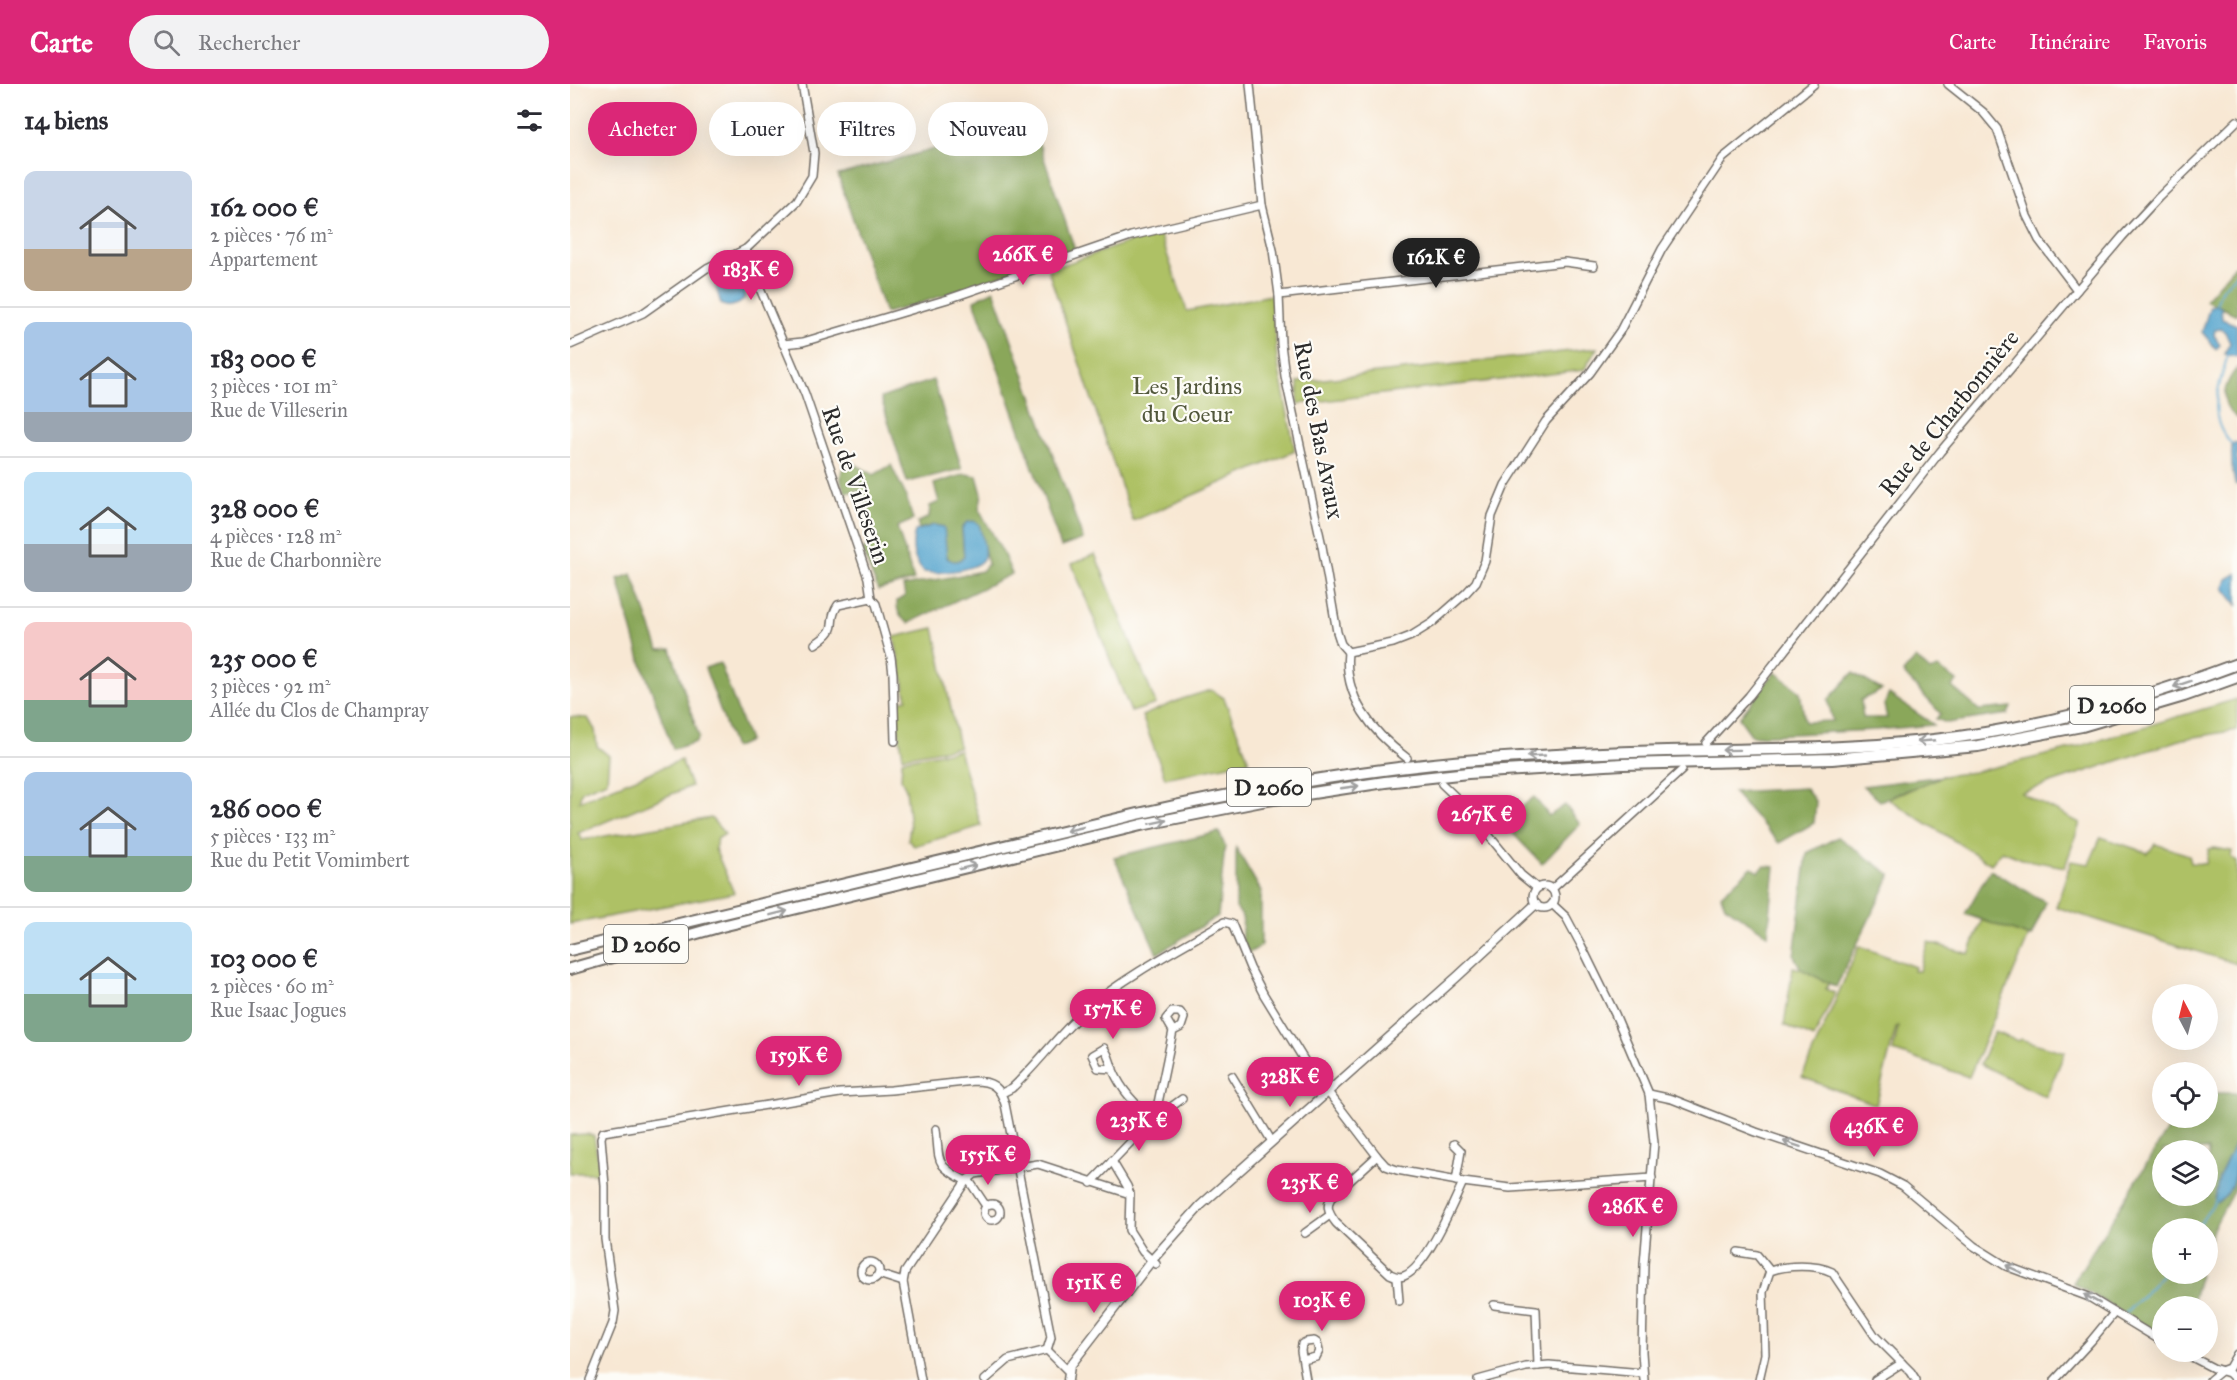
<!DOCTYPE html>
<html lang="fr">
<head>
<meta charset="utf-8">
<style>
  body { margin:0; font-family:"IM FELL Great Primer",serif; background:#f2f2f3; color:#2b2b33; height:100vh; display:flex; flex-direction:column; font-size:22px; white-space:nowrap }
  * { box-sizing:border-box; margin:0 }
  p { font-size:20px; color:#7c7c81 }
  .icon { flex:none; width:33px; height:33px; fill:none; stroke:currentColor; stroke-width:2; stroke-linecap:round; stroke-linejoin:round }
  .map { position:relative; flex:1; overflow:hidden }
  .details { display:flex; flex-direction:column; background:#fff; width:570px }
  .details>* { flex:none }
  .guide { position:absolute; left:18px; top:18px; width:570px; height:54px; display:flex; gap:12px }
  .needle { width:39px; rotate:353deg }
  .buttons { position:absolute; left:1582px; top:900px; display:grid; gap:12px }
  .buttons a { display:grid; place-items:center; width:66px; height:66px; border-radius:50%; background:#fff; box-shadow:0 6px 24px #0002; font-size:30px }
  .price { position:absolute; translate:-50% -51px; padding:0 14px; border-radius:21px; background:#db2777; color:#fff; font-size:20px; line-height:39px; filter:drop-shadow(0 2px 3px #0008) }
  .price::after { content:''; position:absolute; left:50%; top:36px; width:18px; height:14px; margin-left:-9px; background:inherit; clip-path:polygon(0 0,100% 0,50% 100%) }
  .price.current { background:#222; color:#fff }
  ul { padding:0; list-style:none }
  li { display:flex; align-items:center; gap:18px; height:150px; padding:0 24px }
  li+li { border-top:2px solid #e1e1e2 }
  li span { display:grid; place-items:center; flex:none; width:168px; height:120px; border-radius:12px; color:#555 }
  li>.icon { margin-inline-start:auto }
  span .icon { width:72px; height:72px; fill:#fffc; stroke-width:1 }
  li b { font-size:26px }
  h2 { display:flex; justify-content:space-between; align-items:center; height:72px; padding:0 24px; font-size:26px }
  .chip { padding:0 21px; border-radius:27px; background:#fff; box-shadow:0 6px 24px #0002; font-size:21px; line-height:54px }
  .chip.current { background:#db2777; color:#fff }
  header { display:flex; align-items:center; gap:36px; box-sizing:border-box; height:84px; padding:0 30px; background:#db2777; color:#fff }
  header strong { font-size:28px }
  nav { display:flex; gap:33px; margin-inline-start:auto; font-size:21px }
  .search { width:420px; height:54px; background:#f2f2f3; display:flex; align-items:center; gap:15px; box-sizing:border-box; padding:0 21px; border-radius:33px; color:#7c7c81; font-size:22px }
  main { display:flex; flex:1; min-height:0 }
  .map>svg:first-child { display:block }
</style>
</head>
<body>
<header>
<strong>Carte</strong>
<div class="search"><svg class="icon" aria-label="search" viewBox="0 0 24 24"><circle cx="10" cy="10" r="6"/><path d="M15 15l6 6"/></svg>Rechercher</div>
<nav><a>Carte</a><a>Itinéraire</a><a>Favoris</a></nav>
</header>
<main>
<section class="details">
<h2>14 biens<svg class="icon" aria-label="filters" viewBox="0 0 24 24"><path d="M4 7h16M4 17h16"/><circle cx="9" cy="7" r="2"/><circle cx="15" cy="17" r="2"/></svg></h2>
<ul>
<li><span style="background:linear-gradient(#c9d6e8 65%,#b9a48a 0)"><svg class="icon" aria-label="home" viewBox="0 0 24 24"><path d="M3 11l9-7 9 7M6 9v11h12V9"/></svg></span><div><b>162 000 €</b><p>2 pièces · 76 m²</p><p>Appartement</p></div></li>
<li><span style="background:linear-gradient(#a9c7e8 75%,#9aa5b1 0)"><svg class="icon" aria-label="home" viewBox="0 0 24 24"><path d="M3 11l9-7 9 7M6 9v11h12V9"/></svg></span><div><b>183 000 €</b><p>3 pièces · 101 m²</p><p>Rue de Villeserin</p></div></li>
<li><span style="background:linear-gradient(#bfe0f5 60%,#9aa5b1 0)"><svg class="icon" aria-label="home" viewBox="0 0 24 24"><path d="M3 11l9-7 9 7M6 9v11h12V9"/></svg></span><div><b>328 000 €</b><p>4 pièces · 128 m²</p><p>Rue de Charbonnière</p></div></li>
<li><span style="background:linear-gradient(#f6c9c9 65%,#7fa58c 0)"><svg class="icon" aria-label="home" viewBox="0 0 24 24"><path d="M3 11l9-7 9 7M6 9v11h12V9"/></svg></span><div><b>235 000 €</b><p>3 pièces · 92 m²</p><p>Allée du Clos de Champray</p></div></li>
<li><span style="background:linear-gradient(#a9c7e8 70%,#7fa58c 0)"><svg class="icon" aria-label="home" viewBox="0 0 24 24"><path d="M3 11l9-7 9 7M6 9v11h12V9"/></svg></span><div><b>286 000 €</b><p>5 pièces · 133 m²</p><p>Rue du Petit Vomimbert</p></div></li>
<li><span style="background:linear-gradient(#bfe0f5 60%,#7fa58c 0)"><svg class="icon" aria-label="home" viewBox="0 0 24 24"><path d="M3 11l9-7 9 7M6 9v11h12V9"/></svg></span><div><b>103 000 €</b><p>2 pièces · 60 m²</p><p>Rue Isaac Jogues</p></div></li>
</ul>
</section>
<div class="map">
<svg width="1667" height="1296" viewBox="0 0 1667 1296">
  <rect width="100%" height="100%" fill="#fdfcf7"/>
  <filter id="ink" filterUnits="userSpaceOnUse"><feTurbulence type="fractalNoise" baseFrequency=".0167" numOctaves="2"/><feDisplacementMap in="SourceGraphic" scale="12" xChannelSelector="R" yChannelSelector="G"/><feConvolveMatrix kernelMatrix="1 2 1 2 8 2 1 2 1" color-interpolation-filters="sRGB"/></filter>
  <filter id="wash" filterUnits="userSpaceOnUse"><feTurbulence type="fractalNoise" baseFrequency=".008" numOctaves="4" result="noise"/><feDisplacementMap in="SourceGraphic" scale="24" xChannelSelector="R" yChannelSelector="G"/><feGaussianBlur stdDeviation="1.35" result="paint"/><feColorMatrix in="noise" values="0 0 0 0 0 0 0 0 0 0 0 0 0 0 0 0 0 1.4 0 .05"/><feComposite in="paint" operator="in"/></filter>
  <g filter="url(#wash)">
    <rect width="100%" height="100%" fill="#f8e8d4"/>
    <!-- green -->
    <g fill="#aec165" stroke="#6c7648" stroke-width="1.5">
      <path d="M590,150l27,77 85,-16 5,64 18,92 -162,70 -85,-251 84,-29z"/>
      <path d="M1027,264l-13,22 -286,34v-22z"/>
      <path d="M525,470l61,150 -25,8 -59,-148z"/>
      <path d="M364,544l25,119 -56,10 -6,-38 2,-18 8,-2 -13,-62z"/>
      <path d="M641,606l13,8 25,63 -84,17 -23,-62 40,-17z"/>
      <path d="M1667,615v31l-54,9 -162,54 59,30 -15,44 -43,-8 -20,-8 -11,13 -103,-65 55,-23 31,-4 89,-21z"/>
      <path d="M0,633l18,1 7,12 2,16 12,10 -2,25 -25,10 -3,10 102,-41 10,26 -113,47 4,7 129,-22 14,16 -8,5 -2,10 19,44 -164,31z"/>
      <path d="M389,666l22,76 -67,20 -6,-6 2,-13 -4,-38 -5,-10 1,-19z"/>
      <path d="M1531,753l47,16 7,-9 34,11 2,8 15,1 3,-15 6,-1 17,3 -1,6 6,5v102l-181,-57 15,-46 18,3z"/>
      <path d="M1412,836l47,16 -60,141 -76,-26 5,-24 -2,1 -20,77 -74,-28 57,-131 56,21 -1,4h5l9,-29 41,12z"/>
      <path d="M1223,883l8,2 28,14 -3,6 9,4 -21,45 -30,-13z"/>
      <path d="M1424,948l24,9 2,-2 45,13 -19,45 -66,-33z"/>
      <path d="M18,1050l6,2 6,37h-30v-38z"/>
    </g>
    <!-- forest -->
    <g fill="#8aa75a" stroke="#5a6942" stroke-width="1.5" fill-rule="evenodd">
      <path d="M462,39l43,127 -160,55 -30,8 -47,-138z"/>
      <path d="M1666,180h1v51l-32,-15z"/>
      <path d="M424,206l89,249 -22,8 -87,-247z"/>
      <path d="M1667,284v50c-19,-14 -14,-33 0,-50z"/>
      <path d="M363,296l29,89 -55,13 -26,-84z"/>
      <path d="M281,378l23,13 17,-10 15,31 7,24 -16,7 17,53 -36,10 -16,-40 17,-7 -21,-53 -12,3c-6,-11 -7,-17 -2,-28z"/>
      <path d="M395,390l12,2 5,18 -3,15 24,44 9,21 -103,49c-10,-5 -12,-11 -12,-22l8,-5 -2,-10 79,-15 6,-7 -10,-40 -16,4 2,29c-21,17 -20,-17 -21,-30l-9,-2 -15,4 -2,-6 12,-6 1,-11 9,-4 -5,-18z"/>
      <path d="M62,490l27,76 12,-1 28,88 -3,5 -23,7 -34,-93 -21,-77z"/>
      <path d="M1346,574l14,13 8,-3 19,13 -5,6 27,23 32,-3 -3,7 -61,9 -11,-4 5,-5 -38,-41z"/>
      <path d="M150,579l29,78 -15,7 -29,-80z"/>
      <path d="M1205,588l25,20 5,30 28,-1 -5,-21 25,-27 29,17 -21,10 2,18h24l-3,-13 5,-11 45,31 -59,5 -123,6 -13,-18z"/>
      <path d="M1373,692l-63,25 -17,-15z"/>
      <path d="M1235,704l11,14 -2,21 -35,20 -46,-51z"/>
      <path d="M964,713l15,19 16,-11 15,19 -38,40 -40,-42z"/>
      <path d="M649,748l6,14 -7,70 -61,38 -43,-97z"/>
      <path d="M1268,753l53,38 -55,112 -35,-18 -7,-13 13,-103z"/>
      <path d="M666,764l25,43v55l-12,7c-2,-3 -6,-9 -7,-13 -2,-15 6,-19 -6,-32z"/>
      <path d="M1193,782l12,1 -7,68 -43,-29 -4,-11 31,-28 7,5z"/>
      <path d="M1420,786l56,32 -15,35 -66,-23z"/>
      <path d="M1638,1009h29v91l-24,45 -5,17v-18h-45v46h37l-9,32h-28v31l-90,-54 102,-165h33zM1593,1066h45v46h-45z"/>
    </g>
    <!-- water -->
    <g fill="#54a4ce" stroke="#40687c" stroke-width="1.5">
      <path d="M160,185l8,5c5,12 14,26 -3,31 -6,2 -8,2 -14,-1l-7,-24 1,-5z"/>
      <path d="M1646,221l5,2 1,12 15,6v32l-13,-3 6,-11 -5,-11 -4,-3 -6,1 -1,5 6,10 -4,4 -14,-17 8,-26z"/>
      <path d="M1667,359v42l-2,-1c-3,-13 -4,-27 -3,-40z"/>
      <path d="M403,437l6,3c2,9 7,23 5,32 -2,15 -48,18 -60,16 -11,-11 -13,-26 -9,-41l19,-6 10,2 3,31c7,5 11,4 17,-1l-2,-29 5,-6z"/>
      <path d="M1667,489v32l-13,-17 3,-9z"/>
      <path d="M1667,1055c0,17 0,56 -20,63l-2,-3 4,-22z"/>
    </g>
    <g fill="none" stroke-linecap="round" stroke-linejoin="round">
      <!-- stream -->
      <g stroke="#54a4ce" stroke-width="2">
        <path d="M1646,221l5,-15 16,-17"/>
        <path d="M1658,271c-9,30 -23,64 4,89"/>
        <path d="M1627,1144l20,-30"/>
        <path d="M1555,1230l38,-40"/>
      </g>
    </g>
  </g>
  <g filter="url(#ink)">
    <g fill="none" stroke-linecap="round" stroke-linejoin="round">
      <!-- minor casing -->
      <g stroke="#736d66" stroke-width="10">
        <g id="minor">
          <path d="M680,0l12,121 11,45 6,45 2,49 4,32 37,170 15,86 4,12 7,8"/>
          <path d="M1378,0l35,28 14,17 30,87 12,24 38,50"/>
          <path d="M176,165l3,14 56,131 63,184 3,20 5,6 15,53 2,17 2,67"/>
          <path d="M709,211l286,-33 29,4"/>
          <path d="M213,260l20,-2 145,-43 183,-63 131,-31"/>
          <path d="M0,261l73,-32 64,-45 39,-19 51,-48 15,-25 2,-23 -12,-69"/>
          <path d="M245,560c28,-18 10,-20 23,-39l33,-7"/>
          <path d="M778,568l45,-9 18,-7 21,-13 34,-30 10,-11 9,-21 7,-45 13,-31 41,-64 44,-48 30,-42 42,-82 61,-91 91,-74"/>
          <path d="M778,568c-5,45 25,81 59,106"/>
          <path d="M1136,659l43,-47 191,-244 182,-215 36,-39 79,-77"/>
          <path d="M872,700l22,21 57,70 16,13"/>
          <circle cx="974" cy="813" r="11"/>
          <path d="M982,805l130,-119"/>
          <path d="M982,820l14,13 15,28 34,69 34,80 5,49 -10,121 -2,88 2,28"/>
          <path d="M543,985l-15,-1 -6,-13 12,-7c7,11 5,12 9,22 8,19 23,36 40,48l7,-3 22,-16"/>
          <path d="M662,992l39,64"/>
          <path d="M758,1008l49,64 9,10 11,4 66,12 47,6 142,-10"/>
          <path d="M432,1009l10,-5c27,-25 48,-56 76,-80 41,-34 90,-59 136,-86l8,2 18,44 14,27 61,99"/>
          <path d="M1079,1010l23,5 84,33 124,42 23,12 71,60 32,20 83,31 74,45"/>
          <path d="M366,1045c4,34 -2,35 30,52"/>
          <path d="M884,1060l7,7 -5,30"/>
          <path d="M807,1072l-46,42c-6,9 -1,17 5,25l54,51c4,2 9,4 14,2 22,-8 49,-72 59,-94"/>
          <path d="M542,1077l15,25 3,8"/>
          <path d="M398,1095l18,27"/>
          <path d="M521,1099l60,-62 7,-18 15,-72 8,-4 3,-9 -4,-6h-8l-6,7 7,12"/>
          <circle cx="422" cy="1128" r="8"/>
          <path d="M735,1149l25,-18"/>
          <path d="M1168,1168l19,3 13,16"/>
          <circle cx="300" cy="1187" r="9"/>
          <path d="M308,1190l25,8"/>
          <path d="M827,1193l2,24"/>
          <path d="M924,1221l42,5 2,56"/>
          <path d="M477,1266l22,22"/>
          <path d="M1612,1268l31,16 16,5 7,7"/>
          <path d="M733,1276l13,-3 3,-6 -2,-8 -3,-2 -8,1 -4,2 -1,7 5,29"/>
          <path d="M20,1296l23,-57 2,-12 -10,-72v-53l-4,-48 2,-6 237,-39 51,-3 83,-9c18,0 26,6 31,23l46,233 -4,13"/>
          <path d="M351,1296l-18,-98 2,-10 61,-91 9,-7 63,-10 92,30 -1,36 14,22 13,12"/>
          <path d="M415,1296l23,-20 39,-10"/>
          <path d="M908,1296l48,-13 23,-2 94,8"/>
          <path d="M1189,1296l6,-26 -2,-62 7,-21c16,-6 46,-7 62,1l43,64 36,36 5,8"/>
          <path d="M1305,1296l27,-17"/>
          <path d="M1485,1296l36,-39 23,-28"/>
          <path d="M1640,1296l11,-9 8,-3 8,-14"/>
        </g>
      </g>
      <!-- tertiary casing -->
      <g stroke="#736d66" stroke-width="11">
        <path id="tertiary" d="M498,1296l2,-14 82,-106 49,-55 257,-229 78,-72"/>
      </g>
      <!-- trunk casing -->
      <g stroke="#736d66" stroke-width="14">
        <g id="trunk">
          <path d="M0,866l568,-136c126,-28 253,-50 382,-57 67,-4 134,-6 201,-7 71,-1 142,-2 213,-10 104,-12 205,-39 303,-76"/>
          <path d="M0,885l152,-43 419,-101 126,-25 118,-18 83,-9 155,-9 209,-5 146,-13 104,-20 102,-30 53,-19"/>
        </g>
      </g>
      <!-- minor -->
      <use href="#minor" stroke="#fff" stroke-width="7"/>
      <!-- tertiary -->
      <use href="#tertiary" stroke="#fff" stroke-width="8"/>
      <!-- trunk -->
      <use href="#trunk" stroke="#fff" stroke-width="10"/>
    </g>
    <!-- one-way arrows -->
    <defs><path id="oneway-shaft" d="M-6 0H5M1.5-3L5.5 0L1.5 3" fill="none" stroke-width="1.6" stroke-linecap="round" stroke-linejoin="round" transform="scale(1.5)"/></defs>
    <g stroke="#a0a0a0">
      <use href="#oneway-shaft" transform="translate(1612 600) rotate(161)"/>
      <use href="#oneway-shaft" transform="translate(1356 657) rotate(175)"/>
      <use href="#oneway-shaft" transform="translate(1161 666) rotate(179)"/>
      <use href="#oneway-shaft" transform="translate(966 672) rotate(177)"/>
      <use href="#oneway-shaft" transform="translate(780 703) rotate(-8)"/>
      <use href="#oneway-shaft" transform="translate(588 738) rotate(-12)"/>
      <use href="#oneway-shaft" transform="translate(505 745) rotate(167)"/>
      <use href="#oneway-shaft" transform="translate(398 783) rotate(-14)"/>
      <use href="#oneway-shaft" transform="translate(209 829) rotate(-14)"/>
      <use href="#oneway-shaft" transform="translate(1222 1060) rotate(-162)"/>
      <use href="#oneway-shaft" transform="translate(1444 1185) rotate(-155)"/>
      <use href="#oneway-shaft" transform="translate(1522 1215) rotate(-151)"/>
    </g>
  </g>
  <g text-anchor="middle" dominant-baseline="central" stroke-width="4.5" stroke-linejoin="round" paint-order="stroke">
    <!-- shield labels -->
    <g fill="#fdfcf7" stroke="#6a6a68" stroke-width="1.5">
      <rect x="1500" y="602" width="84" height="38" rx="4.5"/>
      <rect x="657" y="684" width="84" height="38" rx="4.5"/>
      <rect x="34" y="841" width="84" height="38" rx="4.5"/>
    </g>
    <g font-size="22" font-weight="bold" fill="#2b2b2b">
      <text x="1542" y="621">D 2060</text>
      <text x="699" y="703">D 2060</text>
      <text x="76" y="860">D 2060</text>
    </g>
    <!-- park labels -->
    <g font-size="24" fill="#52583c" stroke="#fdfcf7">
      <text x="617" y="302">Les Jardins<tspan x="617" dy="28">du Coeur</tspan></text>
    </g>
    <!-- street labels -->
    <g font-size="24" fill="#2b2b2b" stroke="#fdfcf7">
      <text transform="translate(1379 329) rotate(-51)">Rue de Charbonnière</text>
      <text transform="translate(749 346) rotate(79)">Rue des Bas Avaux</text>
      <text transform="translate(286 401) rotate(71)">Rue de Villeserin</text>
    </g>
  </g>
</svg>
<div class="buttons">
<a><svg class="needle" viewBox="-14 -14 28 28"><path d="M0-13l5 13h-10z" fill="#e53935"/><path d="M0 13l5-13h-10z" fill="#7c7c81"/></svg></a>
<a><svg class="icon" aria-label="locate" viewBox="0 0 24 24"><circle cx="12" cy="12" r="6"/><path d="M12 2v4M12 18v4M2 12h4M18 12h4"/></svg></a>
<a><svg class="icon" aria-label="layers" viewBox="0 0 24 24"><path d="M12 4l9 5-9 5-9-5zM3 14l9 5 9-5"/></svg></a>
<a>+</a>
<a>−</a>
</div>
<b class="price" style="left:453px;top:202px">266K €</b>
<b class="price current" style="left:866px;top:205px">162K €</b>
<b class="price" style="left:181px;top:217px">183K €</b>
<b class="price" style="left:912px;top:762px">267K €</b>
<b class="price" style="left:543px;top:956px">157K €</b>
<b class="price" style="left:229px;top:1003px">159K €</b>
<b class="price" style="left:720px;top:1024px">328K €</b>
<b class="price" style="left:569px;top:1068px">235K €</b>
<b class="price" style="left:1304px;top:1074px">436K €</b>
<b class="price" style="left:418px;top:1102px">155K €</b>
<b class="price" style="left:740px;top:1130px">235K €</b>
<b class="price" style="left:1063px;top:1154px">286K €</b>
<b class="price" style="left:524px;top:1230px">151K €</b>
<b class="price" style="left:752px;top:1248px">103K €</b>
<div class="guide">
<a class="chip current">Acheter</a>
<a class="chip">Louer</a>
<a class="chip">Filtres</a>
<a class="chip">Nouveau</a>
</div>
</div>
</main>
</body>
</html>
